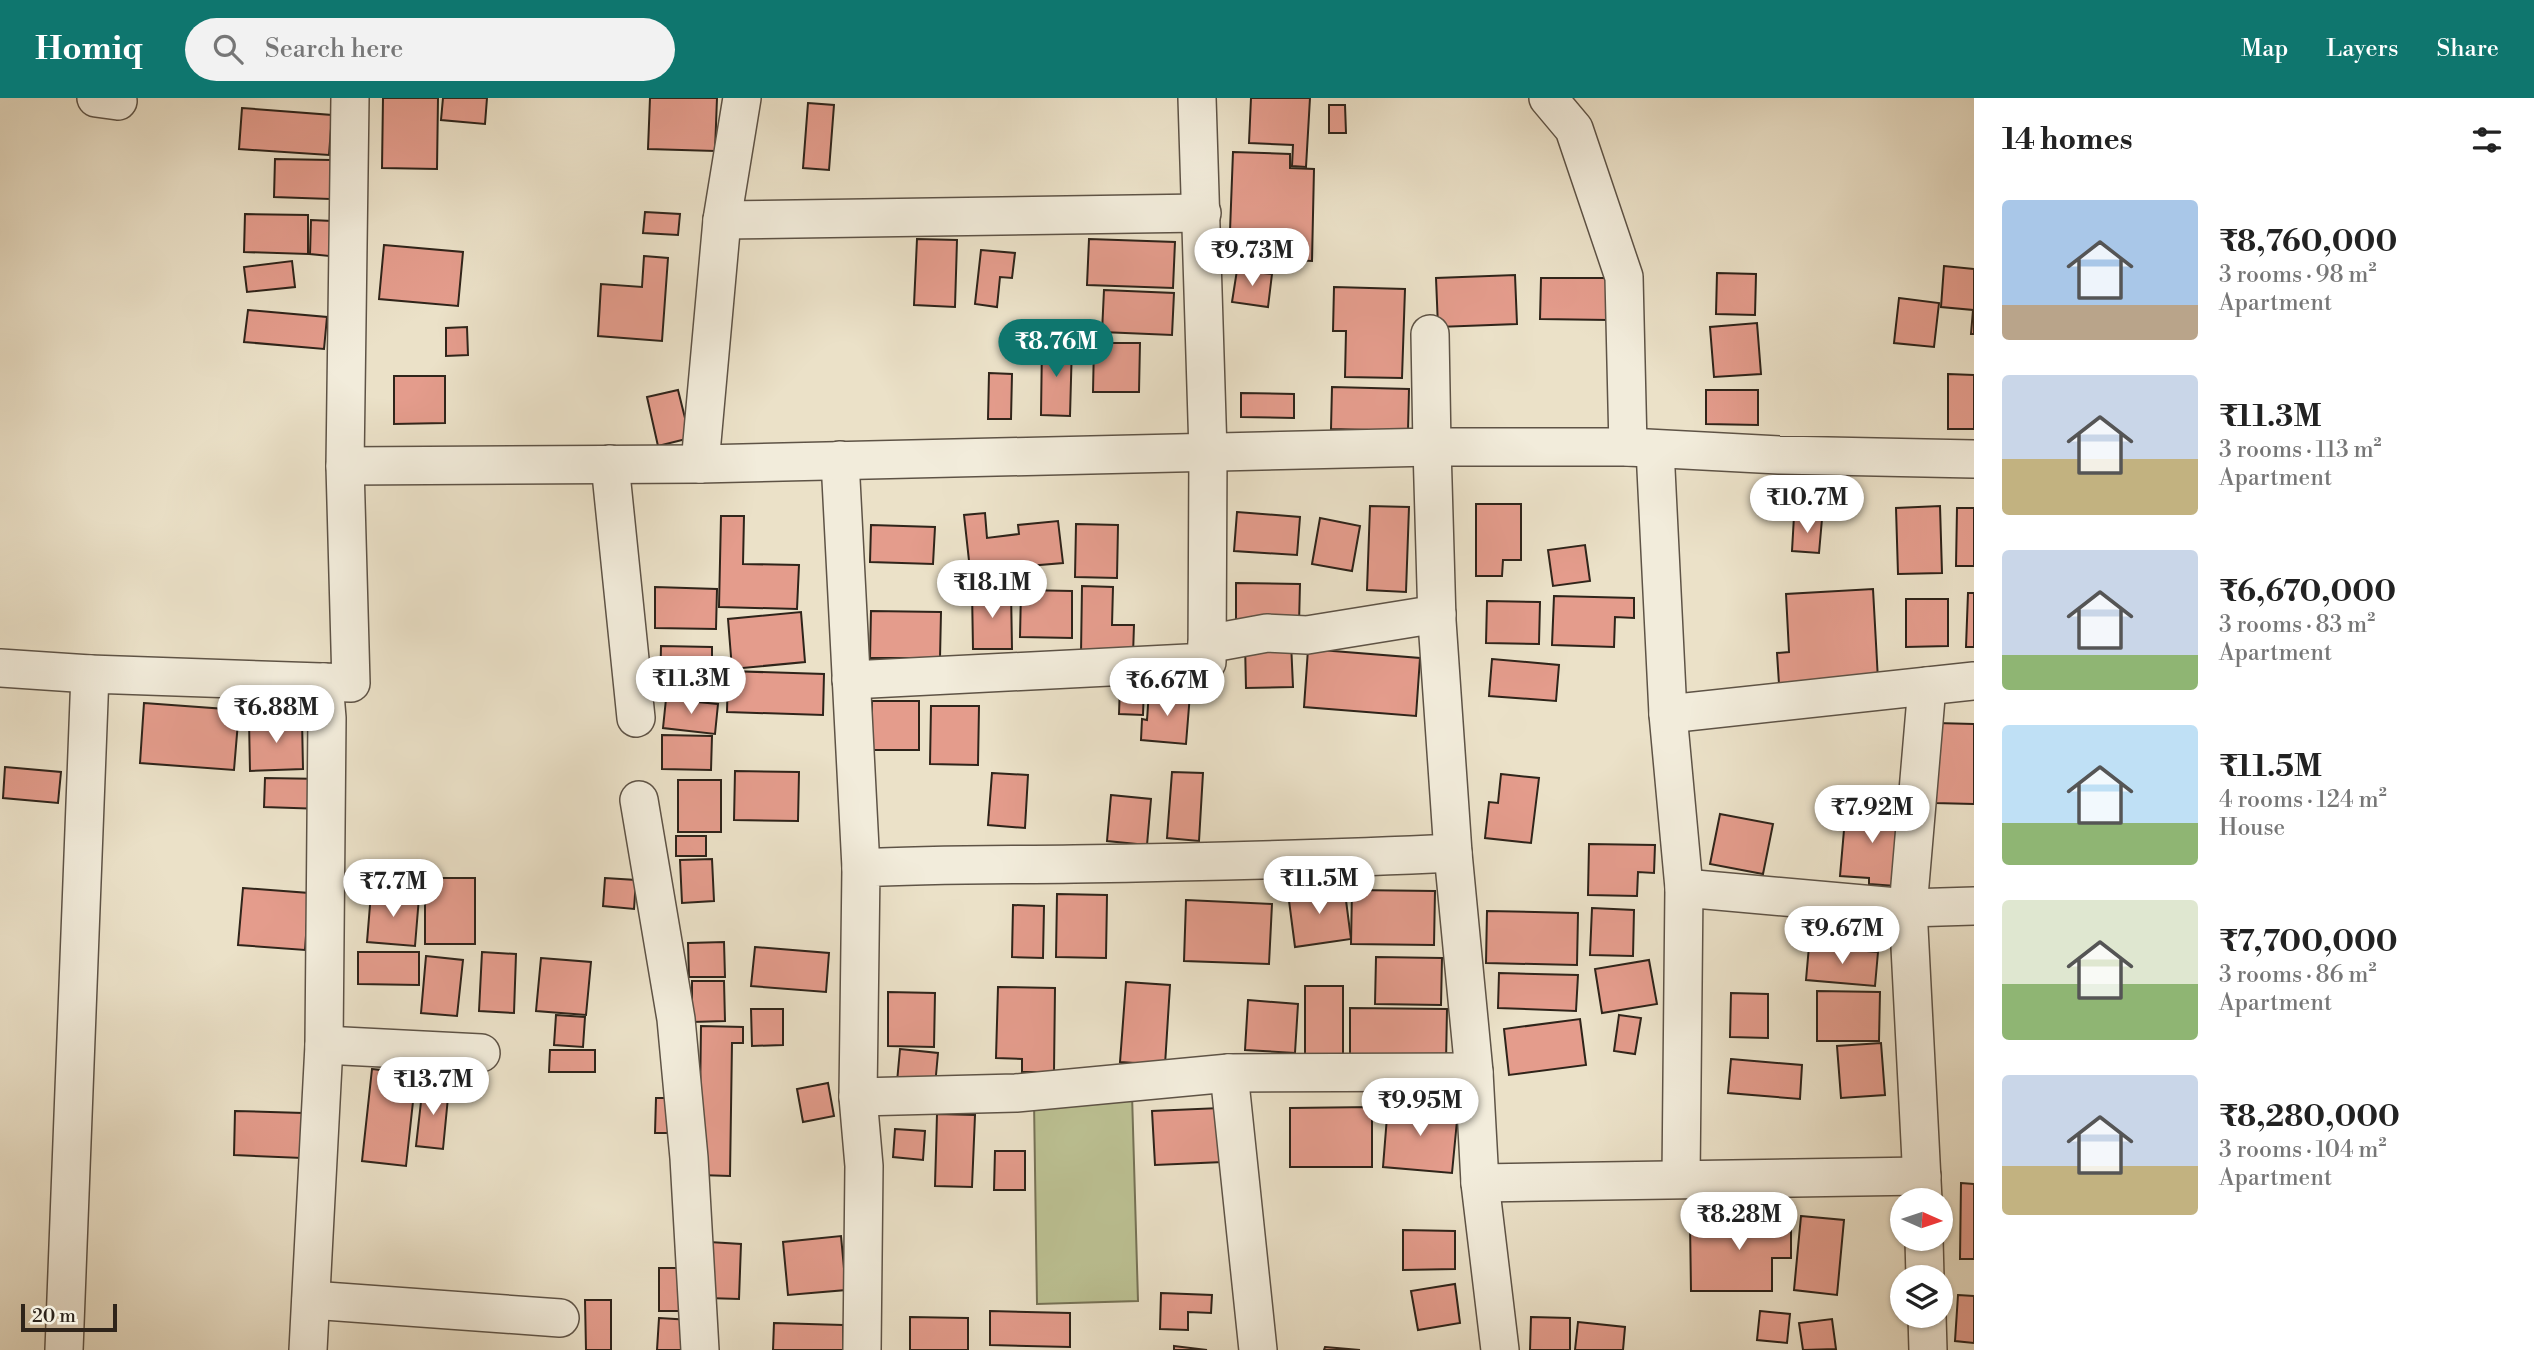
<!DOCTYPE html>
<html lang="en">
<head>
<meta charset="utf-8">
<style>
  body { margin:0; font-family:"Libre Bodoni",serif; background:#f2f2f2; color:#222; height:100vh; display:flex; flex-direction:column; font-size:26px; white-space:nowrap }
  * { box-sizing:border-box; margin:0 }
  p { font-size:23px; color:#767676 }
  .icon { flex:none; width:38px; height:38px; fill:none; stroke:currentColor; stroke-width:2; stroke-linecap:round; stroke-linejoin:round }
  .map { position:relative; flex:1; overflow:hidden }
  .details { display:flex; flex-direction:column; background:#fff; width:560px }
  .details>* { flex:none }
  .needle { width:46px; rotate:93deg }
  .fabs { position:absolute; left:1890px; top:1090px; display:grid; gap:14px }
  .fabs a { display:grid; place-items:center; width:63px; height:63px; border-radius:50%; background:#fff; box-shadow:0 2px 5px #0004; font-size:35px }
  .scale { position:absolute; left:21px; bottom:18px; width:96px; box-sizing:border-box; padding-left:7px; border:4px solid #2f241a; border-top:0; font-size:19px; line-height:24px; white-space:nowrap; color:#2f241a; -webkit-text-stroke:5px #f2ecdb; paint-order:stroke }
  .price { position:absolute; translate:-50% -60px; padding:0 16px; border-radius:24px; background:#fff; color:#222; font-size:23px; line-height:46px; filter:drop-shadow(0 2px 4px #0008) }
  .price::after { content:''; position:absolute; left:50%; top:42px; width:21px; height:16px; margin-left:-10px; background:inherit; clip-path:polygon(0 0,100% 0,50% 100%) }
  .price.active { background:#0f766e; color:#fff }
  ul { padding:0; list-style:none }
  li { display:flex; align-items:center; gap:21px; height:175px; padding:0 28px }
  li span { display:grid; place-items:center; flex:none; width:196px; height:140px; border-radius:7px; color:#555 }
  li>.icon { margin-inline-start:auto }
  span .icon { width:84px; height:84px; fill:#fffc; stroke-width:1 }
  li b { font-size:30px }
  h2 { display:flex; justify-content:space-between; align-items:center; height:84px; padding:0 28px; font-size:30px }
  header { display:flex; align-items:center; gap:42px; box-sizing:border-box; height:98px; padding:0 35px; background:#0f766e; color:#fff }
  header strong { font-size:33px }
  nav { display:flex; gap:38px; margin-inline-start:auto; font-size:24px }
  .search { width:490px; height:63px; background:#f2f2f2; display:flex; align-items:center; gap:18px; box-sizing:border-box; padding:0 24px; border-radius:38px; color:#767676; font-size:26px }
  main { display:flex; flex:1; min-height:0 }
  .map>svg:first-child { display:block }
</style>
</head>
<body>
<header>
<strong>Homiq</strong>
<div class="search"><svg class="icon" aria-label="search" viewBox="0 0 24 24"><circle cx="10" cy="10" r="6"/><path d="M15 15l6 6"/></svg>Search here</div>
<nav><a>Map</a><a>Layers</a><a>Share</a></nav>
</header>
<main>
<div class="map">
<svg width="1974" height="1252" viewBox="0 0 1974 1252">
  <rect width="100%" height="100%" fill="#ebe1c8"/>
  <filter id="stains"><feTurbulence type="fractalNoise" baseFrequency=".00286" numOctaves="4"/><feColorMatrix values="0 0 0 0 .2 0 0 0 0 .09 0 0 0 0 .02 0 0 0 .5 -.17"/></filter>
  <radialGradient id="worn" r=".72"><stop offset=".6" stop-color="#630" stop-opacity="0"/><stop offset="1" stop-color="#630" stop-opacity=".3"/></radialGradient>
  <!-- green -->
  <path fill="#bcc193" stroke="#767256" stroke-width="2" d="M1132,996l6,207 -101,3 -3,-203z"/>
  <!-- building -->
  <g fill="#e49c8c" stroke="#2f241a" stroke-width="2">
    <path d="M383,0h55l-1,71 -55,-1z"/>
    <path d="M443,0h44l-2,26 -44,-4z"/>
    <path d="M650,0h67l-2,53 -67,-2z"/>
    <path d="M1251,0h59l-4,69 -14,-1 1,-21 -44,-2z"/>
    <path d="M808,5l26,2 -5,65 -26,-2z"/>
    <path d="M1329,7h16l1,28h-17z"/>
    <path d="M242,10l90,7 -3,40 -90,-6z"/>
    <path d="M1233,54l57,2v14l24,1 -2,92 -65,-3 1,-27h-18z"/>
    <path d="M275,61l56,1 -1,39 -56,-2z"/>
    <path d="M645,114l35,2 -2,21 -35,-2z"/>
    <path d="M245,116l63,1v39l-64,-2z"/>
    <path d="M311,122l21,1 -3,35 -19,-2z"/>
    <path d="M917,141l40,1 -2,67 -41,-2z"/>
    <path d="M1089,141l86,3 -2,46 -86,-3z"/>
    <path d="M384,147l79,7 -5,54 -79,-7z"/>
    <path d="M981,152l34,3 -3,25 -12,-1 -3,30 -22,-3z"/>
    <path d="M644,158l24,2 -6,83 -64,-5 3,-52 41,3z"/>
    <path d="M292,163l3,26 -48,5 -3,-25z"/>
    <path d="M1944,168l30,3v65h-3l2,-24 -32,-3z"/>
    <path d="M1237,172l35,4 -4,33 -36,-5z"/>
    <path d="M1717,175l39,1 -1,41 -39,-1z"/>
    <path d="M1515,177l2,49 -79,3 -2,-49z"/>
    <path d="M1541,180h68v42l-69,-1z"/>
    <path d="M1334,189l71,2 -3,89 -57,-1 1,-46h-13z"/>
    <path d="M1104,192l70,3 -2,42 -70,-3z"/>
    <path d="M1899,200l40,5 -5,44 -40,-4z"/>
    <path d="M248,212l79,7 -3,32 -80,-7z"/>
    <path d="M1757,225l4,51 -47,3 -4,-50z"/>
    <path d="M467,229l1,28 -22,1v-28z"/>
    <path d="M1042,245l30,1 -2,72 -29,-1z"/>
    <path d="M1094,245h46l-1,49h-46z"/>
    <path d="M989,275l23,1 -1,45h-23z"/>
    <path d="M1948,276l26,1v54h-26z"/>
    <path d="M394,278h51v47l-51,1z"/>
    <path d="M1332,289l77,2 -1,42 -77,-2z"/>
    <path d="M678,292l12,48 -32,8 -11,-49z"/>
    <path d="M1706,292h52v35l-52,-1z"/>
    <path d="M1241,295l53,1v24l-53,-1z"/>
    <path d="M1476,406h45v56h-18l-1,16h-26z"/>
    <path d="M1370,408l39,1 -3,85 -39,-2z"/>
    <path d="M1940,408l2,67 -44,1 -2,-66z"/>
    <path d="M1957,410h17v58h-18z"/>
    <path d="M1237,414l63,5 -3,38 -63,-4z"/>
    <path d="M985,415l2,25 32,-4 -1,-9 40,-4 5,42 -47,4v7l-45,5 -7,-64z"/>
    <path d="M721,418h23l-1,48 56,1 -2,44 -78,-2z"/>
    <path d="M1794,418l28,3 -3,34 -27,-2z"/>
    <path d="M1320,420l40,8 -8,45 -40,-7z"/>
    <path d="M1076,426l42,1 -1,53 -42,-1z"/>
    <path d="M871,427l64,2 -2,37 -63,-2z"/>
    <path d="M1585,447l5,36 -37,5 -5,-36z"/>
    <path d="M1236,485l64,1 -1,40h-63z"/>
    <path d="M1082,488l31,1 -1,38h22l-1,30 -52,-1z"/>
    <path d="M655,489l62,2 -1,40 -61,-1z"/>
    <path d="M1873,491l5,91 -99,4 -2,-31 12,-1 -3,-58z"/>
    <path d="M972,492h39l1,59h-39z"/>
    <path d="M1021,492l51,1v47l-52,-1z"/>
    <path d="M1968,495h6v54h-8z"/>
    <path d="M1554,498l80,2v20l-19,-1 -1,30 -62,-2z"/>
    <path d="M1906,501h42v47l-42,1z"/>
    <path d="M1487,503l53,1 -1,42 -53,-1z"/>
    <path d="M871,513l70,1 -1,46h-70z"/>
    <path d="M801,514l4,50 -73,7 -4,-50z"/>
    <path d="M1291,544l2,45 -47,1 -1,-45z"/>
    <path d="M661,548l51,1v48l-52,-1z"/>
    <path d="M1308,551l112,9 -4,58 -112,-9z"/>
    <path d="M1492,561l67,6 -3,36 -67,-5z"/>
    <path d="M728,573l96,3 -1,41 -96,-3z"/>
    <path d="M1120,587l24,1 -1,29 -24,-1z"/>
    <path d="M1149,593l41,3 -4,50 -45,-4 1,-21 5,1z"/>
    <path d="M666,601l52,5 -3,30 -52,-6z"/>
    <rect x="872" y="603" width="47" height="49"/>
    <path d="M144,605l95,7 -5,60 -94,-7z"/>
    <path d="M931,608h48l-1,59 -48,-1z"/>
    <path d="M302,621l1,50 -53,2 -1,-51z"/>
    <path d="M1936,625l38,1v80l-40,-1z"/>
    <path d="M662,637l50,1 -1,34 -49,-1z"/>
    <path d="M5,669l56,5 -3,31 -55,-5z"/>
    <path d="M735,673l64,1 -1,49 -64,-1z"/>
    <path d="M1172,674l31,1 -4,68 -32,-3z"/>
    <path d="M992,675l36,2 -3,53 -37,-3z"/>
    <path d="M1501,676l38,4 -8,65 -46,-5 4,-36 9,1z"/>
    <path d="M265,680l59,1 -1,30 -59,-2z"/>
    <rect x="678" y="682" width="43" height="52"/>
    <path d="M1111,697l40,4 -4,46 -40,-4z"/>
    <path d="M1846,709l57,5 -7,74 -27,-2v-6l-29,-2z"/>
    <path d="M1720,716l53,10 -10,50 -53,-10z"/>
    <rect x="676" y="738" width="30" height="20"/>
    <path d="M1589,746l66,1 -1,28 -16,-1 -1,24 -49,-1z"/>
    <path d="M712,761l2,42 -32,2 -2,-43z"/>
    <rect x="425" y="780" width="50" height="66"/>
    <path d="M605,780l31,2 -2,29 -31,-3z"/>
    <path d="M1344,787l7,54 -56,8 -7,-54z"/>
    <path d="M243,790l66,5 -4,57 -67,-5z"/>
    <path d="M1352,792l83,1 -1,54 -83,-1z"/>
    <path d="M371,795l48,4 -4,49 -48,-4z"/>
    <path d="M1057,796l50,1 -1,63 -50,-1z"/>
    <path d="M1186,802l86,4 -3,60 -85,-3z"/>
    <path d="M1013,807l31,1 -1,52 -31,-1z"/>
    <path d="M1592,810l42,2 -1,46 -43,-1z"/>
    <path d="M1487,813l91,2 -1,52 -91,-2z"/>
    <path d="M724,844l1,35h-36l-1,-34z"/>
    <path d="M1809,848l69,6 -3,34 -69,-6z"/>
    <path d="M755,849l74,6 -3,39 -75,-6z"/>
    <path d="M358,854h61v33l-61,-1z"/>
    <path d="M482,854l34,2 -2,59 -35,-2z"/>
    <path d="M426,858l37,4 -6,56 -36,-3z"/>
    <path d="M1376,859l66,1 -1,47 -66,-1z"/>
    <path d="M541,860l50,4 -5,53 -50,-4z"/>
    <path d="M1649,862l8,44 -55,9 -7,-44z"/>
    <path d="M1499,875l79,2 -2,36 -78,-3z"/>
    <path d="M692,883h32l1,40 -33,1z"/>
    <path d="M1126,884l44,3 -5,80 -45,-3z"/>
    <path d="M1305,888h38v71l-38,1z"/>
    <path d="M998,889l57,1 -1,84h-32v-13l-26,-1z"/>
    <path d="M1817,893l63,1 -1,49h-62z"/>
    <path d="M888,894l47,1 -1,54 -46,-1z"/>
    <path d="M1731,895l37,1v44l-38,-1z"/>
    <path d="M1248,902l50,4 -3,49 -50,-3z"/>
    <path d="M1350,910l97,1 -1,53 -96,-1z"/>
    <path d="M751,911h32v36l-31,1z"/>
    <path d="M556,917l29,2 -2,30 -29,-2z"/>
    <path d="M1619,917l22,3 -6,36 -21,-3z"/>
    <path d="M1580,921l6,46 -77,10 -5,-46z"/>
    <path d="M701,928l42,1v16h-11l-2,133 -31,-1z"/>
    <path d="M1881,945l4,52 -44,3 -4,-52z"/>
    <path d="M900,951l38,4 -3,33 -38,-4z"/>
    <path d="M550,952h45v22h-46z"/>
    <path d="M1731,961l71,6 -2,34 -72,-6z"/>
    <path d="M372,971l44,5 -10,92 -44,-5z"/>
    <path d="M828,985l6,33 -31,6 -6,-33z"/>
    <path d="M423,986l26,3 -6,62 -27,-3z"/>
    <path d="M656,1000h19v35h-20z"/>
    <path d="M1388,1006l70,6 -6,63 -69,-6z"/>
    <path d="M1372,1009v60h-82v-59z"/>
    <path d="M1220,1010l3,54 -68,3 -3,-54z"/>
    <path d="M235,1013l68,2 -1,45 -68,-3z"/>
    <path d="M937,1016l38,1 -3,72 -37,-1z"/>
    <path d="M895,1031l30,2 -2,29 -30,-3z"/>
    <path d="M995,1053h30v39h-31z"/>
    <path d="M1961,1085l13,1v75h-14z"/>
    <path d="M1735,1116h56v44h-19v33h-81l-1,-68h45z"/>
    <path d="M1801,1118l43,4 -7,75 -43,-5z"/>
    <path d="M1403,1132l52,1v38l-52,1z"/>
    <path d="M841,1138l5,54 -58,5 -5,-53z"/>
    <path d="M709,1144l32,2 -2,55 -32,-1z"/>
    <rect x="659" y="1170" width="32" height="43"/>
    <path d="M1455,1186l5,39 -42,7 -7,-39z"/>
    <path d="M1161,1195l51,2 -1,18 -23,-1v18l-28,-1z"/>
    <path d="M1958,1197l16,1v47l-19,-2z"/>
    <path d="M585,1202h26v50h-25z"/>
    <path d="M990,1213l80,2v34l-80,-2z"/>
    <path d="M1760,1213l30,3 -3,29 -30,-3z"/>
    <path d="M910,1219l58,1v32h-58z"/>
    <path d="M1531,1219l39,1v32h-40z"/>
    <path d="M659,1220l32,2 -2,30h-32z"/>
    <path d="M1832,1221l4,30 -33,1 -4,-27z"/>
    <path d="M1578,1224l47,5 -2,23h-48z"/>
    <path d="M774,1225l69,2v25h-70z"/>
    <path d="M1174,1248l33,4h-33z"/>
    <path d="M1325,1249l35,3h-36z"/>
  </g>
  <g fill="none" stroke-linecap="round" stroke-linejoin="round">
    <!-- minor casing -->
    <g stroke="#5e5346" stroke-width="40">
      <g id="minor">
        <path d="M96,0l22,3"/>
        <path d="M1548,0l26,31 50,148 4,170"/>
        <path d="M722,122l480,-7"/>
        <path d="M1655,351l13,265 16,174 -3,290"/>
        <path d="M840,362l21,408"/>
        <path d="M610,366l26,254"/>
        <path d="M700,366l22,-244 20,-122"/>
        <path d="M345,368l355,-2 732,-17 -2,-113"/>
        <path d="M1207,546l60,-11 40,2 130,-21"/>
        <path d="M0,570l90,6"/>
        <path d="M851,582l356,-18 1,-210 -11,-354"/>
        <path d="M1668,616l306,-33"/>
        <path d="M639,702l37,219 13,139 11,192"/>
        <path d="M1453,755l21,219 6,111 20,167"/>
        <path d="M1684,790l224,20 66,-2"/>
        <path d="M324,947l157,8"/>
        <path d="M1229,975l29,277"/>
        <path d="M858,999l158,-4 213,-20 245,-1"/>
        <path d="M1480,1085l442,-7"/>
        <path d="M1923,1102l-15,-292 19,-222"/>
        <path d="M1924,1141l1,39"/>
        <path d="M311,1202l249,18"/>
        <path d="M1927,1218l1,34"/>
        <path d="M64,1252l26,-676 261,9 -6,-217 5,-368"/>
        <path d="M308,1252l16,-305 3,-327 -3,-36"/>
        <path d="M862,1252l2,-184 -6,-69 3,-229c71,-4 142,-3 213,-4 126,-2 253,-5 379,-11l-16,-232 -5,-174h196l151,8 195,4"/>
      </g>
    </g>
    <!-- minor -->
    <use href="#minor" stroke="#f2ecdb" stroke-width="37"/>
  </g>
  <rect width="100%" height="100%" filter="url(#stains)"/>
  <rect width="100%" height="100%" fill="url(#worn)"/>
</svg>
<div class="fabs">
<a><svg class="needle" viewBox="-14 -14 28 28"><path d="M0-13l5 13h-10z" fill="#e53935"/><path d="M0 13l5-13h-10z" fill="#767676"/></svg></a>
<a><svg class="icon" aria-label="layers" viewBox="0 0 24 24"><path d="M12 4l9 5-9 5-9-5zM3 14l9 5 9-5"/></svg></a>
</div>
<div class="scale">20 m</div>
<b class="price" style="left:1252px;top:190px">₹9.73M</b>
<b class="price active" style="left:1056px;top:281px">₹8.76M</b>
<b class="price" style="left:1807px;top:437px">₹10.7M</b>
<b class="price" style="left:992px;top:522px">₹18.1M</b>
<b class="price" style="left:691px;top:618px">₹11.3M</b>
<b class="price" style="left:1167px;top:620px">₹6.67M</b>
<b class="price" style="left:276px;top:647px">₹6.88M</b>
<b class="price" style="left:1872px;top:747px">₹7.92M</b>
<b class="price" style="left:1319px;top:818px">₹11.5M</b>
<b class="price" style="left:393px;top:821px">₹7.7M</b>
<b class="price" style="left:1842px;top:868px">₹9.67M</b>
<b class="price" style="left:433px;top:1019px">₹13.7M</b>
<b class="price" style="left:1420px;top:1040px">₹9.95M</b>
<b class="price" style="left:1739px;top:1154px">₹8.28M</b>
</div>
<section class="details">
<h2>14 homes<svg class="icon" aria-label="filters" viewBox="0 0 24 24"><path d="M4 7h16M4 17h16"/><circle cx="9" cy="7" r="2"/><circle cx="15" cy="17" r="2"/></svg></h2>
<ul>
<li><span style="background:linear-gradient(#a9c7e8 75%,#b9a48a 0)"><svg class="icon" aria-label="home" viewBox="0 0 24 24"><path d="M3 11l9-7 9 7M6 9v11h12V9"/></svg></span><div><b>₹8,760,000</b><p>3 rooms · 98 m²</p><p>Apartment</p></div></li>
<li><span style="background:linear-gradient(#c9d6e8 60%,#c2b280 0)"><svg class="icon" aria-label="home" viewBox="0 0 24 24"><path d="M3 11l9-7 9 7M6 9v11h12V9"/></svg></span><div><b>₹11.3M</b><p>3 rooms · 113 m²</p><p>Apartment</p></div></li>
<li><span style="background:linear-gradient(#c9d6e8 75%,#8fb573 0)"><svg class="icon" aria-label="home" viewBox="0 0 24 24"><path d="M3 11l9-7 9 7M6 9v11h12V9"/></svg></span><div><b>₹6,670,000</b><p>3 rooms · 83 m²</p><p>Apartment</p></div></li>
<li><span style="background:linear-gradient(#bfe0f5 70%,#8fb573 0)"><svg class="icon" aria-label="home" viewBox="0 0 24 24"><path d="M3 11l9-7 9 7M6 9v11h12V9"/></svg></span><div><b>₹11.5M</b><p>4 rooms · 124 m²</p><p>House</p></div></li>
<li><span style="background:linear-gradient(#dfe7d0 60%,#8fb573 0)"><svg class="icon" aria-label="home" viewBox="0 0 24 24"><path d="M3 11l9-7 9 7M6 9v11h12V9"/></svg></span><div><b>₹7,700,000</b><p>3 rooms · 86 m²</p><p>Apartment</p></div></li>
<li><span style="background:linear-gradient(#c9d6e8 65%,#c2b280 0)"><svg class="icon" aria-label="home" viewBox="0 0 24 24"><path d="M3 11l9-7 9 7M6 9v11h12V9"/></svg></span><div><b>₹8,280,000</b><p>3 rooms · 104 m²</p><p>Apartment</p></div></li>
</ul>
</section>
</main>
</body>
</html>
